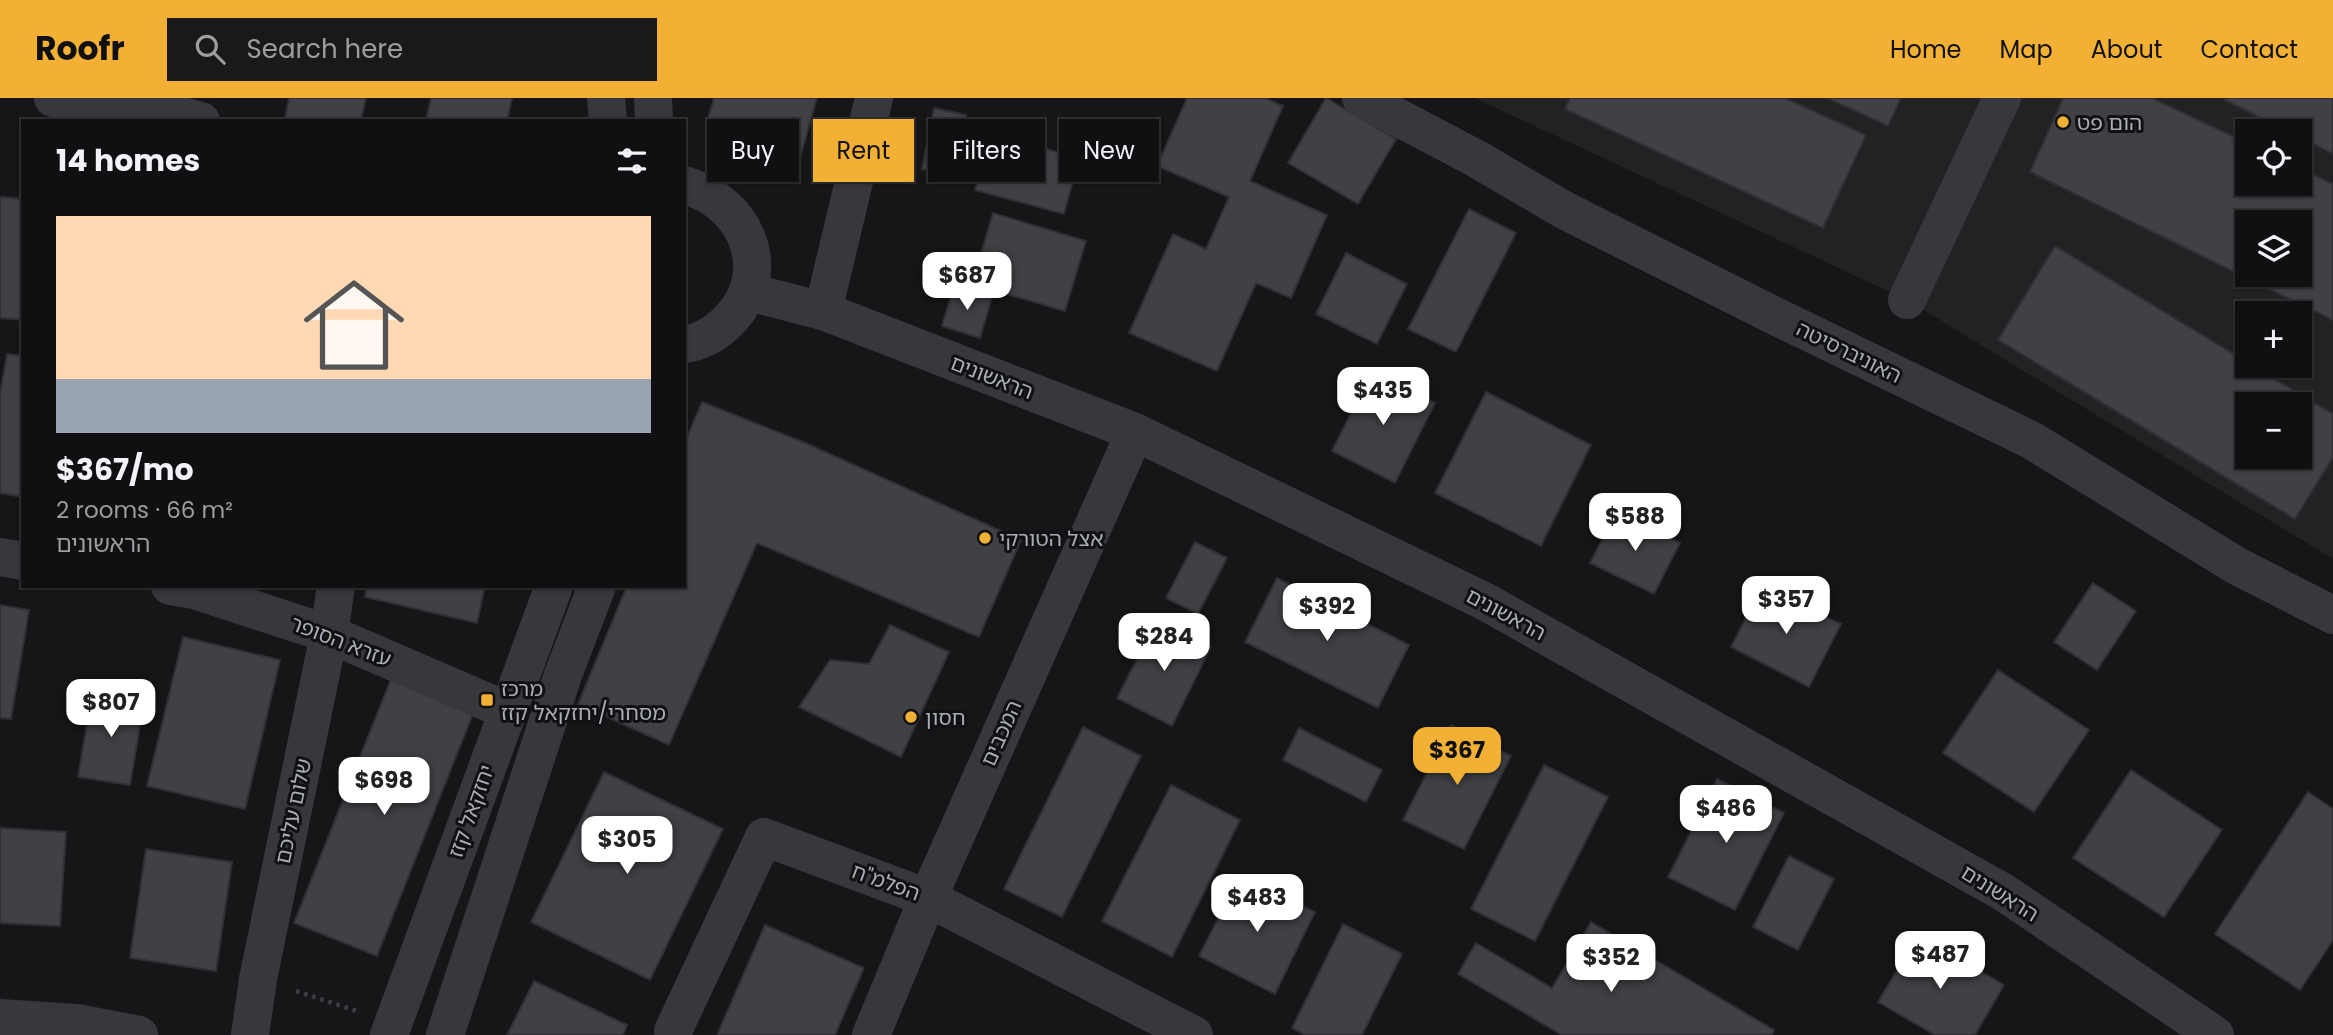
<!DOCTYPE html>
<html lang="en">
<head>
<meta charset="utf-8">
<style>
  body { margin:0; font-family:Poppins,"Noto Sans Hebrew",sans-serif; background:#19191b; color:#f1f3f6; height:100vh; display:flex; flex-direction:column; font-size:26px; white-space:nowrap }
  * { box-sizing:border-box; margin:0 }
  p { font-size:23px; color:#9c9d9f }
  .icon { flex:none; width:38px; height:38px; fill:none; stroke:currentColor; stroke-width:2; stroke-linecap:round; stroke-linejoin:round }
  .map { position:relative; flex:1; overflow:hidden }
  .side { position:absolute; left:21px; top:21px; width:665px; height:469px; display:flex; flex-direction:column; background:#101012; border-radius:0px; box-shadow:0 2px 5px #0004,0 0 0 2px #303032 }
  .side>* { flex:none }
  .hud { position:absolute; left:707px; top:21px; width:665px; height:63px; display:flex; gap:14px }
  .controls { position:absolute; left:2235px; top:21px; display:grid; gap:14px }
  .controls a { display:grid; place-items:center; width:77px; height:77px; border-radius:0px; background:#101012; box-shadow:0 2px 5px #0004,0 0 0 2px #303032; font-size:35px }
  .price { position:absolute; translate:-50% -60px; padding:0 16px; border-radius:14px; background:#fff; color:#222; font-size:23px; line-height:46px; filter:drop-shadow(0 2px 4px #0008) }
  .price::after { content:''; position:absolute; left:50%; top:42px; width:21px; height:16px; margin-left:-10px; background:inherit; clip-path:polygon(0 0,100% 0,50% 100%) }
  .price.active { background:#f2b134; color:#111 }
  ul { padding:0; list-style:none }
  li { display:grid; align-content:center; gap:14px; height:371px; padding:0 35px }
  li span { display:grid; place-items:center; height:217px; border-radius:0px; color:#555 }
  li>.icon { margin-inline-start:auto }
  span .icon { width:126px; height:126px; fill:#fffc; stroke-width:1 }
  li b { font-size:30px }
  h2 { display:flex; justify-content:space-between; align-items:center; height:84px; padding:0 35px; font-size:30px }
  .tag { padding:0 24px; border-radius:0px; background:#101012; box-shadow:0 2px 5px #0004,0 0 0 2px #303032; font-size:24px; line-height:63px }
  .tag.active { background:#f2b134; color:#111 }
  header { display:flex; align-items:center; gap:42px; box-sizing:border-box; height:98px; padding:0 35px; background:#f2b134; color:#111 }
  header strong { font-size:33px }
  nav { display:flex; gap:38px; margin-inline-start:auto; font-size:24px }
  .search { width:490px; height:63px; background:#19191b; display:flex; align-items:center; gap:18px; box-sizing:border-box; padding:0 24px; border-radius:0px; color:#9c9d9f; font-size:26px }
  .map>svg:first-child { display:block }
</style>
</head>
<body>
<header>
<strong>Roofr</strong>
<div class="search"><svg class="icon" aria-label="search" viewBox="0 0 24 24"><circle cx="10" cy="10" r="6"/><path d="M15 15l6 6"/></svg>Search here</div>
<nav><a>Home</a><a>Map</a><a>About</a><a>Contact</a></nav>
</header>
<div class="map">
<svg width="2333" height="937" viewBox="0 0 2333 937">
  <rect width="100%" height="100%" fill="#161618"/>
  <!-- built -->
  <path fill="#222225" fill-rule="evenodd" d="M1475,0h858v461l-426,-259zM2247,33h53v53h-53zM2247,124h53v53h-53zM2247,215h53v53h-53zM2247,306h53v53h-53z"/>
  <!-- building -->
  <g fill="#404145" stroke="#303034" stroke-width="2" fill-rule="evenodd">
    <path d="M289,0h77l-5,23h-61l-15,-3z"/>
    <path d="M431,0h81l-5,23h-81z"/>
    <path d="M714,0h103l-16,56 -95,-29z"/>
    <path d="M1187,0h78l18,8 -33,75 77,34 -36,83 -35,-15 -39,88 -88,-38 44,-99 33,15 23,-52 -72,-31z"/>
    <path d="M1326,0l70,41 -38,65 -70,-41z"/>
    <path d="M1570,0h215l81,37 -43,93 -258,-119z"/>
    <path d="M1827,0h74l-13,28z"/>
    <path d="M2063,0h89l95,45v41h53v-16l33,16v136l-303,-148zM2247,124h53v53h-53z"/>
    <path d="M2226,0h107v56l-33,-17v-6h-13l-62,-31z"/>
    <path d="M934,10l32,7 -12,60 -32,-6z"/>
    <path d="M991,36l88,24 -15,56 -89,-24z"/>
    <path d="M0,99l23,2v121l-23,-2z"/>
    <path d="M1469,111l47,24 -60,119 -48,-23z"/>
    <path d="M993,115l93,28 -21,70 -93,-27z"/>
    <path d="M2055,148l192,116v4h6l80,48v43l-38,62 -297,-179zM2247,306h53v53h-53z"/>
    <path d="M1346,155l61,31 -30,60 -61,-30z"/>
    <path d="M954,188l38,11 -12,41 -38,-12z"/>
    <path d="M7,256l16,2v141l-23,-4v-99z"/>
    <path d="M1372,273l63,32 -40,80 -63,-32z"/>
    <path d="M1486,294l105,53 -50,101 -106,-53z"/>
    <path d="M702,304l101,40 218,98 -42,97 -222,-94 -88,202 -91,-41 49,-118h57v-142z"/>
    <path d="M1616,414l64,31 -26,51 -64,-31z"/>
    <path d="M1195,444l32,16 -29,56 -32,-16z"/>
    <path d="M1277,480l132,67 -31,63 -133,-66z"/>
    <path d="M2093,485l43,28 -39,59 -43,-28z"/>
    <path d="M367,488h118l-8,37 -112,-26z"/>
    <path d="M1762,488l79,38 -32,63 -78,-40z"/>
    <path d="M0,507l29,5 -18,109 -11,-1z"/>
    <path d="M1157,522l54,27 -39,79 -55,-28z"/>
    <path d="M890,527l59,27 -48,105 -102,-50 31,-47 39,4z"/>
    <path d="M183,539l97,23 -35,149 -98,-23z"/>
    <path d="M1998,572l91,60 -55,82 -91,-59z"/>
    <path d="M391,581l83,32 -97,245 -83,-33z"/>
    <path d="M92,595l52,9 -14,83 -52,-8z"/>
    <path d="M1451,627l60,31 -47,93 -61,-29z"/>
    <path d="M1083,629l58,29 -79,161 -58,-28z"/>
    <path d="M1299,630l83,42 -16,32 -83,-42z"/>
    <path d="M1544,667l64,32 -73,144 -64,-32z"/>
    <path d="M2131,672l91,60 -58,87 -91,-59z"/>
    <path d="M604,674l119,57 -73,151 -119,-58z"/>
    <path d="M1717,681l67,34 -49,97 -67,-33z"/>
    <path d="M1171,687l69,35 -68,137 -70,-36z"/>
    <path d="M2308,694l25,17v131l-33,50 -85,-56z"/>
    <path d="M0,730l66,4 -6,94 -60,-3z"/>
    <path d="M146,751l86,13 -16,109 -86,-13z"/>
    <path d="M1789,758l45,23 -36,71 -45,-23z"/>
    <path d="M1240,777l75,37 -40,82 -76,-38z"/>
    <path d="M1591,824l183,108 -2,5h-210l-104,-61 18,-31 76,45z"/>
    <path d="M1343,826l59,30 -40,81h-57l-13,-7z"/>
    <path d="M765,827l99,43 -29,67h-118z"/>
    <path d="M1918,837l86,50 -29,50h-40l-57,-33z"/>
    <path d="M534,883l93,44 -4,10h-116z"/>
  </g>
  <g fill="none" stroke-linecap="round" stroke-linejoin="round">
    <!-- path -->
    <path stroke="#3d3f44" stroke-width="4.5" stroke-dasharray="3.5 5" stroke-linecap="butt" d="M296,893l61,20"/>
    <!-- minor -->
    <g stroke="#37383d" stroke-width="38">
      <path d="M53,0l86,6 62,17"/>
      <path d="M606,0l2,23"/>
      <path d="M653,0l1,23"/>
      <path d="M1361,0l116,61 87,51 213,107 254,123 206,126 96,49"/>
      <path d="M684,87c66,18 94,93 39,141 -10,9 -25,17 -39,18"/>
      <path d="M749,194l74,19 312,121 349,169 519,291 212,143"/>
      <path d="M1907,202l95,-202"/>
      <path d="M823,213l51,-213"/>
      <path d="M0,459l23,4"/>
      <path d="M170,488l24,4 135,44 179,77"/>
      <path d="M0,920l77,5 62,12"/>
      <path d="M673,933l91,-194 164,61 266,137"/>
      <path d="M250,937l8,-56 71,-345 7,-48"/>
      <path d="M389,937l165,-449"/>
      <path d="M445,937l118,-360 34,-89"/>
      <path d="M871,937l57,-137 207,-466"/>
    </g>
  </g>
  <!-- markers -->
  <g fill="#f2b134" stroke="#111113" stroke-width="2.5">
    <circle cx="2063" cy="24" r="7"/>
    <circle cx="985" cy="440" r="7"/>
    <rect x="480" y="595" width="14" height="14" rx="3.5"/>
    <circle cx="911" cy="619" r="7"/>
  </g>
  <g text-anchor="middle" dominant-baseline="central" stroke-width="6" stroke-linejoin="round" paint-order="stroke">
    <!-- poi labels -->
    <g font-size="21" fill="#a8adb8" stroke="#111113" text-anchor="start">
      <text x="2077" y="24">הום פט</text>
      <text x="999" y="440">אצל הטורקי</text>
      <text x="501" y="590">מרכז<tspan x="501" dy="24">מסחרי/יחזקאל קזז</tspan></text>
      <text x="925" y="619">חסון</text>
    </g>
    <!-- street labels -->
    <g font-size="21" fill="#a8adb8" stroke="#111113">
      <text transform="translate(1849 254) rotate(26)">האוניברסיטה</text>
      <text transform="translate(992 279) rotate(21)">הראשונים</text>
      <text transform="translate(1506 516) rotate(28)">הראשונים</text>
      <text transform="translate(341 543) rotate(21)">עזרא הסופר</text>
      <text transform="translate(1001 635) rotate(-66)">המכבים</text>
      <text transform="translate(293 713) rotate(-78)">שלום עליכם</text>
      <text transform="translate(471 713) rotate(-70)">יחזקאל קזז</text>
      <text transform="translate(886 784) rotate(20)">הפלמ"ח</text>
      <text transform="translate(2000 795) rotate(32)">הראשונים</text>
    </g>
  </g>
</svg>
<div class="controls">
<a><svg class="icon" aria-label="locate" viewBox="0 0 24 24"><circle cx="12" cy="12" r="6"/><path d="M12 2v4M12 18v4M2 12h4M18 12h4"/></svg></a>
<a><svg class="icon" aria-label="layers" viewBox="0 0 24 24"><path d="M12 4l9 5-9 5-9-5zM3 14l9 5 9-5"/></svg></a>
<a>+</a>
<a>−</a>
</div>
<b class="price" style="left:967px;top:214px">$687</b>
<b class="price" style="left:1383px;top:329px">$435</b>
<b class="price" style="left:1635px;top:455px">$588</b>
<b class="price" style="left:1786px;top:538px">$357</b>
<b class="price" style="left:1327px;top:545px">$392</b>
<b class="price" style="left:1164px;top:575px">$284</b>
<b class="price" style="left:111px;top:641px">$807</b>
<b class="price active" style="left:1457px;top:689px">$367</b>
<b class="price" style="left:384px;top:719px">$698</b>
<b class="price" style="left:1726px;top:747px">$486</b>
<b class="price" style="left:627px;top:778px">$305</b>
<b class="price" style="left:1257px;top:836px">$483</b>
<b class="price" style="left:1940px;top:893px">$487</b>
<b class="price" style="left:1611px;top:896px">$352</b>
<div class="hud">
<a class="tag">Buy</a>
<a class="tag active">Rent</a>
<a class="tag">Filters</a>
<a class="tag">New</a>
</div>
<section class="side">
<h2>14 homes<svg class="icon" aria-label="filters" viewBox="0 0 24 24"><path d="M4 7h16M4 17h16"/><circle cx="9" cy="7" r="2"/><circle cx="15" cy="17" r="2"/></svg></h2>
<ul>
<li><span style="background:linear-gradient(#ffd9b3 75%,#9aa5b1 0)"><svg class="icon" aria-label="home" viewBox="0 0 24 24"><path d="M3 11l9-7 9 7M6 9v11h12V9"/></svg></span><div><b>$367/mo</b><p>2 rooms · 66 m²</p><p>הראשונים</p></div></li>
</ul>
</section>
</div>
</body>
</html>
